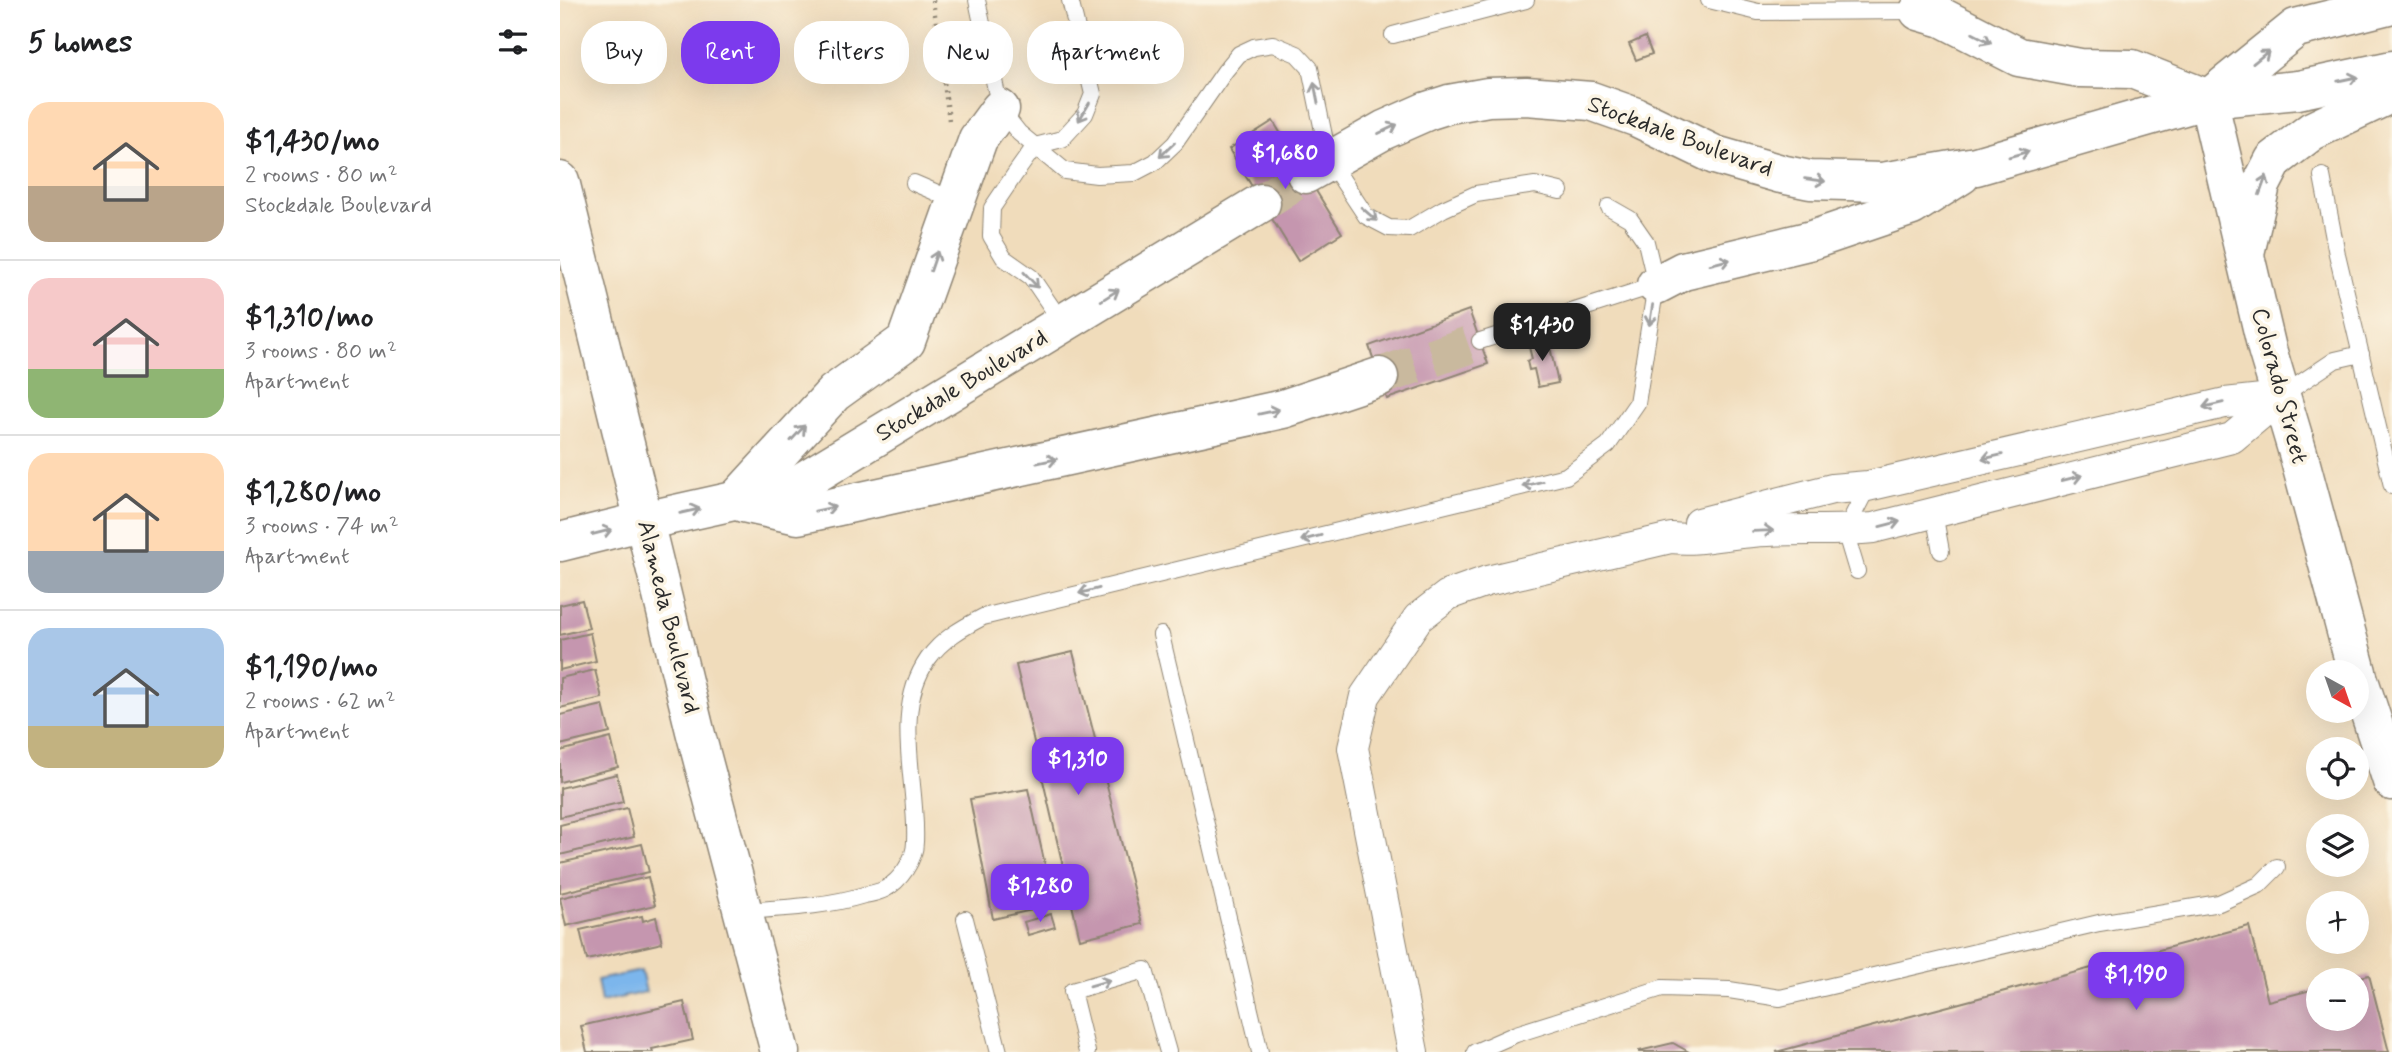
<!DOCTYPE html>
<html lang="en">
<head>
<meta charset="utf-8">
<style>
  body { margin:0; font-family:Mynerve,sans-serif; background:#f6f6f6; color:#202124; height:100vh; display:flex; flex-direction:column; font-size:26px; white-space:nowrap }
  * { box-sizing:border-box; margin:0 }
  p { font-size:23px; color:#757577 }
  .icon { flex:none; width:38px; height:38px; fill:none; stroke:currentColor; stroke-width:2; stroke-linecap:round; stroke-linejoin:round }
  .map { position:relative; flex:1; overflow:hidden }
  .panel { display:flex; flex-direction:column; background:#fff; width:560px }
  .panel>* { flex:none }
  .top-card { position:absolute; left:21px; top:21px; width:665px; height:63px; display:flex; gap:14px }
  .needle { width:46px; rotate:140deg }
  .controls { position:absolute; left:1746px; top:660px; display:grid; gap:14px }
  .controls a { display:grid; place-items:center; width:63px; height:63px; border-radius:50%; background:#fff; box-shadow:0 7px 28px #0002; font-size:35px }
  .price { position:absolute; translate:-50% -60px; padding:0 16px; border-radius:14px; background:#7c3aed; color:#fff; font-size:23px; line-height:46px; filter:drop-shadow(0 2px 4px #0008) }
  .price::after { content:''; position:absolute; left:50%; top:42px; width:21px; height:16px; margin-left:-10px; background:inherit; clip-path:polygon(0 0,100% 0,50% 100%) }
  .price.current { background:#222; color:#fff }
  ul { padding:0; list-style:none }
  li { display:flex; align-items:center; gap:21px; height:175px; padding:0 28px }
  li+li { border-top:2px solid #e0e0e0 }
  li span { display:grid; place-items:center; flex:none; width:196px; height:140px; border-radius:21px; color:#555 }
  li>.icon { margin-inline-start:auto }
  span .icon { width:84px; height:84px; fill:#fffc; stroke-width:1 }
  li b { font-size:30px }
  h2 { display:flex; justify-content:space-between; align-items:center; height:84px; padding:0 28px; font-size:30px }
  .tag { padding:0 24px; border-radius:28px; background:#fff; box-shadow:0 7px 28px #0002; font-size:24px; line-height:63px }
  .tag.current { background:#7c3aed; color:#fff }
  main { display:flex; flex:1; min-height:0 }
  .map>svg:first-child { display:block }
</style>
</head>
<body>
<main>
<section class="panel">
<h2>5 homes<svg class="icon" aria-label="filters" viewBox="0 0 24 24"><path d="M4 7h16M4 17h16"/><circle cx="9" cy="7" r="2"/><circle cx="15" cy="17" r="2"/></svg></h2>
<ul>
<li><span style="background:linear-gradient(#ffd9b3 60%,#b9a48a 0)"><svg class="icon" aria-label="home" viewBox="0 0 24 24"><path d="M3 11l9-7 9 7M6 9v11h12V9"/></svg></span><div><b>$1,430/mo</b><p>2 rooms · 80 m²</p><p>Stockdale Boulevard</p></div></li>
<li><span style="background:linear-gradient(#f6c9c9 65%,#8fb573 0)"><svg class="icon" aria-label="home" viewBox="0 0 24 24"><path d="M3 11l9-7 9 7M6 9v11h12V9"/></svg></span><div><b>$1,310/mo</b><p>3 rooms · 80 m²</p><p>Apartment</p></div></li>
<li><span style="background:linear-gradient(#ffd9b3 70%,#9aa5b1 0)"><svg class="icon" aria-label="home" viewBox="0 0 24 24"><path d="M3 11l9-7 9 7M6 9v11h12V9"/></svg></span><div><b>$1,280/mo</b><p>3 rooms · 74 m²</p><p>Apartment</p></div></li>
<li><span style="background:linear-gradient(#a9c7e8 70%,#c2b280 0)"><svg class="icon" aria-label="home" viewBox="0 0 24 24"><path d="M3 11l9-7 9 7M6 9v11h12V9"/></svg></span><div><b>$1,190/mo</b><p>2 rooms · 62 m²</p><p>Apartment</p></div></li>
</ul>
</section>
<div class="map">
<svg width="1832" height="1052" viewBox="0 0 1832 1052">
  <rect width="100%" height="100%" fill="#fcf5e5"/>
  <filter id="ink" filterUnits="userSpaceOnUse"><feTurbulence type="fractalNoise" baseFrequency=".0143" numOctaves="2"/><feDisplacementMap in="SourceGraphic" scale="14" xChannelSelector="R" yChannelSelector="G"/><feConvolveMatrix kernelMatrix="1 2 1 2 8 2 1 2 1" color-interpolation-filters="sRGB"/></filter>
  <filter id="wash" filterUnits="userSpaceOnUse"><feTurbulence type="fractalNoise" baseFrequency=".00686" numOctaves="4" result="noise"/><feDisplacementMap in="SourceGraphic" scale="28" xChannelSelector="R" yChannelSelector="G"/><feGaussianBlur stdDeviation="1.57" result="paint"/><feColorMatrix in="noise" values="0 0 0 0 0 0 0 0 0 0 0 0 0 0 0 0 0 1.4 0 .05"/><feComposite in="paint" operator="in"/></filter>
  <g filter="url(#wash)">
    <rect width="100%" height="100%" fill="#f0dcbb"/>
    <!-- water -->
    <path fill="#7bb6ec" stroke="#53708c" stroke-width="2" d="M81,971l5,21 -45,10 -4,-22z"/>
    <g id="blocks">
      <!-- building -->
      <g fill="#c596af">
        <path d="M1085,37l7,17 -16,6 -7,-16z"/>
        <path d="M395,42l5,27 -15,3 -5,-27z"/>
        <path d="M713,121l69,112 -44,28 -69,-112z"/>
        <path d="M909,310l19,54 -101,35 -18,-53z"/>
        <path d="M988,338l10,45 -20,4 -4,-18 -5,1 -2,-9 5,-2 -4,-16z"/>
        <path d="M22,600l7,28 -29,7v-30z"/>
        <path d="M30,633l6,28 -36,9v-30z"/>
        <path d="M513,652l69,272 -62,15 -64,-274z"/>
        <path d="M35,670l7,28 -42,10v-30z"/>
        <path d="M43,705l7,28 -50,12v-30z"/>
        <path d="M51,738l7,29 -58,15v-31z"/>
        <path d="M57,774l6,28 -63,15v-29z"/>
        <path d="M468,789l26,116 -61,14 -23,-120z"/>
        <path d="M67,808l7,29 -74,18v-30z"/>
        <path d="M82,844l7,28 -89,21v-30z"/>
        <path d="M88,877l7,28 -89,21 -6,-28z"/>
        <path d="M491,914l4,13 -27,8 -4,-13z"/>
        <path d="M82,916l1,5 13,-4 6,26 -75,17 -7,-30z"/>
        <path d="M1689,926l19,75 51,-13v30h38v-38l-5,-1 17,-4 20,77h-613z"/>
        <path d="M124,1002l9,38 -41,9 1,3h-66l-6,-26z"/>
        <path d="M1113,1043l16,9h-50v-1z"/>
      </g>
    </g>
  </g>
  <g filter="url(#ink)">
    <use href="#blocks" fill-opacity="0" stroke="#8e8473" stroke-width="2"/>
    <g fill="none" stroke-linecap="round" stroke-linejoin="round">
      <!-- secondary-tunnel -->
      <g stroke="#c9b99e" stroke-width="38" stroke-dasharray="38 19" stroke-linecap="butt">
        <path d="M701,203l45,-29"/>
        <path d="M819,377l101,-36"/>
      </g>
      <!-- lane casing -->
      <g stroke="#8e8473" stroke-width="18">
        <g id="lane">
          <path d="M417,0l23,109 19,24 46,38 32,4 37,-2 21,-11 20,-19 50,-72 14,-17 15,-7 19,-3 24,10 13,14 19,92 37,56 23,12 20,1 34,-20 33,-15 59,-9 25,6"/>
          <path d="M1149,0l49,12 161,-1 3,-2"/>
          <path d="M833,35l133,-35"/>
          <path d="M1762,176l15,78 55,232"/>
          <path d="M354,183l42,18"/>
          <path d="M1049,207l21,12 16,23 10,42"/>
          <path d="M503,324l-32,-47 -27,-19 -13,-22 1,-28 23,-34 20,-28 27,-7 23,-25 8,-20 -23,-94"/>
          <path d="M1721,396l54,-36 26,-6"/>
          <path d="M1374,513l7,38"/>
          <path d="M1297,571l-12,-40 23,-45"/>
          <path d="M601,635l99,417"/>
          <path d="M183,911c40,-3 82,-4 121,-16 7,-1 15,-3 21,-6 15,-8 30,-29 30,-47 3,-60 -24,-130 13,-183 14,-20 34,-31 55,-42l583,-141 42,-31 29,-42 19,-118 -176,56"/>
          <path d="M405,919l34,133"/>
          <path d="M527,1052l-15,-61 73,-21 23,82"/>
          <path d="M915,1052l41,-18 146,-46 67,2 51,8 319,-75 120,-20 40,-18 18,-18"/>
        </g>
      </g>
      <!-- street casing -->
      <g stroke="#8e8473" stroke-width="32">
        <g id="street">
          <path d="M1139,523l133,-34 36,-3 357,-83 56,-6"/>
          <path d="M853,1052l-60,-304 12,-52 53,-78 30,-23 39,-14 184,-43c29,3 53,-4 81,-6 41,-4 81,0 121,-4l359,-90 49,-41"/>
        </g>
      </g>
      <!-- secondary casing -->
      <g stroke="#8e8473" stroke-width="41">
        <g id="secondary">
          <path d="M1359,11l24,7 76,39 61,11 52,1 76,30"/>
          <path d="M1648,99l59,250 31,104 59,219"/>
          <path d="M1648,99l88,-71 96,-24"/>
          <path d="M746,174l78,-44 43,-19 22,-7 39,-7 38,-1 65,5 45,16 79,38 66,19 29,6 72,2 94,-16 232,-67 90,-9 94,-20"/>
          <path d="M1686,249l15,-64 13,-25 38,-29 80,-38"/>
          <path d="M1096,285l27,-14 129,-31 100,-34 49,-31"/>
          <path d="M175,501l99,-108 72,-52 72,-202 22,-30"/>
          <path d="M183,503l55,12 485,-106 96,-32"/>
          <path d="M1797,674l35,107"/>
          <path d="M220,1052l-85,-321 -51,-210 148,-33 469,-285"/>
        </g>
      </g>
      <!-- primary casing -->
      <g stroke="#8e8473" stroke-width="41">
        <path id="primary" d="M0,181l84,340 -84,21"/>
      </g>
      <!-- path -->
      <path stroke="#8e8473" stroke-width="4.5" stroke-dasharray="2 5" stroke-linecap="butt" d="M373,0l16,120"/>
      <!-- lane -->
      <use href="#lane" stroke="#fff" stroke-width="16"/>
      <!-- street -->
      <use href="#street" stroke="#fff" stroke-width="30"/>
      <!-- secondary -->
      <use href="#secondary" stroke="#fff" stroke-width="38"/>
      <!-- primary -->
      <use href="#primary" stroke="#fff" stroke-width="38"/>
    </g>
    <!-- one-way arrows -->
    <defs><path id="oneway-shaft" d="M-6 0H5M1.5-3L5.5 0L1.5 3" fill="none" stroke-width="1.6" stroke-linecap="round" stroke-linejoin="round" transform="scale(1.75)"/></defs>
    <g stroke="#a0a0a0">
      <use href="#oneway-shaft" transform="translate(1422 38) rotate(27)"/>
      <use href="#oneway-shaft" transform="translate(1701 57) rotate(-39)"/>
      <use href="#oneway-shaft" transform="translate(1788 79) rotate(-12)"/>
      <use href="#oneway-shaft" transform="translate(756 93) rotate(-101)"/>
      <use href="#oneway-shaft" transform="translate(524 112) rotate(121)"/>
      <use href="#oneway-shaft" transform="translate(828 129) rotate(-26)"/>
      <use href="#oneway-shaft" transform="translate(607 150) rotate(136)"/>
      <use href="#oneway-shaft" transform="translate(1459 154) rotate(-16)"/>
      <use href="#oneway-shaft" transform="translate(1255 180) rotate(7)"/>
      <use href="#oneway-shaft" transform="translate(1703 185) rotate(-70)"/>
      <use href="#oneway-shaft" transform="translate(809 214) rotate(41)"/>
      <use href="#oneway-shaft" transform="translate(374 261) rotate(-71)"/>
      <use href="#oneway-shaft" transform="translate(1160 262) rotate(-14)"/>
      <use href="#oneway-shaft" transform="translate(471 280) rotate(47)"/>
      <use href="#oneway-shaft" transform="translate(550 295) rotate(-32)"/>
      <use href="#oneway-shaft" transform="translate(1091 315) rotate(99)"/>
      <use href="#oneway-shaft" transform="translate(1653 405) rotate(167)"/>
      <use href="#oneway-shaft" transform="translate(709 412) rotate(-12)"/>
      <use href="#oneway-shaft" transform="translate(238 433) rotate(-47)"/>
      <use href="#oneway-shaft" transform="translate(1432 457) rotate(167)"/>
      <use href="#oneway-shaft" transform="translate(487 461) rotate(-12)"/>
      <use href="#oneway-shaft" transform="translate(1512 478) rotate(-14)"/>
      <use href="#oneway-shaft" transform="translate(972 484) rotate(166)"/>
      <use href="#oneway-shaft" transform="translate(265 509) rotate(-12)"/>
      <use href="#oneway-shaft" transform="translate(130 511) rotate(-13)"/>
      <use href="#oneway-shaft" transform="translate(1330 524) rotate(-14)"/>
      <use href="#oneway-shaft" transform="translate(1203 531) rotate(-2)"/>
      <use href="#oneway-shaft" transform="translate(42 532) rotate(-14)"/>
      <use href="#oneway-shaft" transform="translate(751 538) rotate(166)"/>
      <use href="#oneway-shaft" transform="translate(529 591) rotate(166)"/>
      <use href="#oneway-shaft" transform="translate(540 983) rotate(-16)"/>
    </g>
  </g>
  <g text-anchor="middle" dominant-baseline="central" stroke-width="7" stroke-linejoin="round" paint-order="stroke">
    <!-- street labels -->
    <g font-size="24" fill="#2b2b2b" stroke="#fcf5e5">
      <text transform="translate(1120 137) rotate(20)">Stockdale Boulevard</text>
      <text transform="translate(402 386) rotate(-31)">Stockdale Boulevard</text>
      <text transform="translate(1719 386) rotate(75)">Colorado Street</text>
      <text transform="translate(108 617) rotate(76)">Alameda Boulevard</text>
    </g>
  </g>
</svg>
<div class="controls">
<a><svg class="needle" viewBox="-14 -14 28 28"><path d="M0-13l5 13h-10z" fill="#e53935"/><path d="M0 13l5-13h-10z" fill="#757577"/></svg></a>
<a><svg class="icon" aria-label="locate" viewBox="0 0 24 24"><circle cx="12" cy="12" r="6"/><path d="M12 2v4M12 18v4M2 12h4M18 12h4"/></svg></a>
<a><svg class="icon" aria-label="layers" viewBox="0 0 24 24"><path d="M12 4l9 5-9 5-9-5zM3 14l9 5 9-5"/></svg></a>
<a>+</a>
<a>−</a>
</div>
<b class="price" style="left:725px;top:191px">$1,680</b>
<b class="price current" style="left:982px;top:363px">$1,430</b>
<b class="price" style="left:518px;top:797px">$1,310</b>
<b class="price" style="left:480px;top:924px">$1,280</b>
<b class="price" style="left:1576px;top:1012px">$1,190</b>
<div class="top-card">
<a class="tag">Buy</a>
<a class="tag current">Rent</a>
<a class="tag">Filters</a>
<a class="tag">New</a>
<a class="tag">Apartment</a>
</div>
</div>
</main>
</body>
</html>
